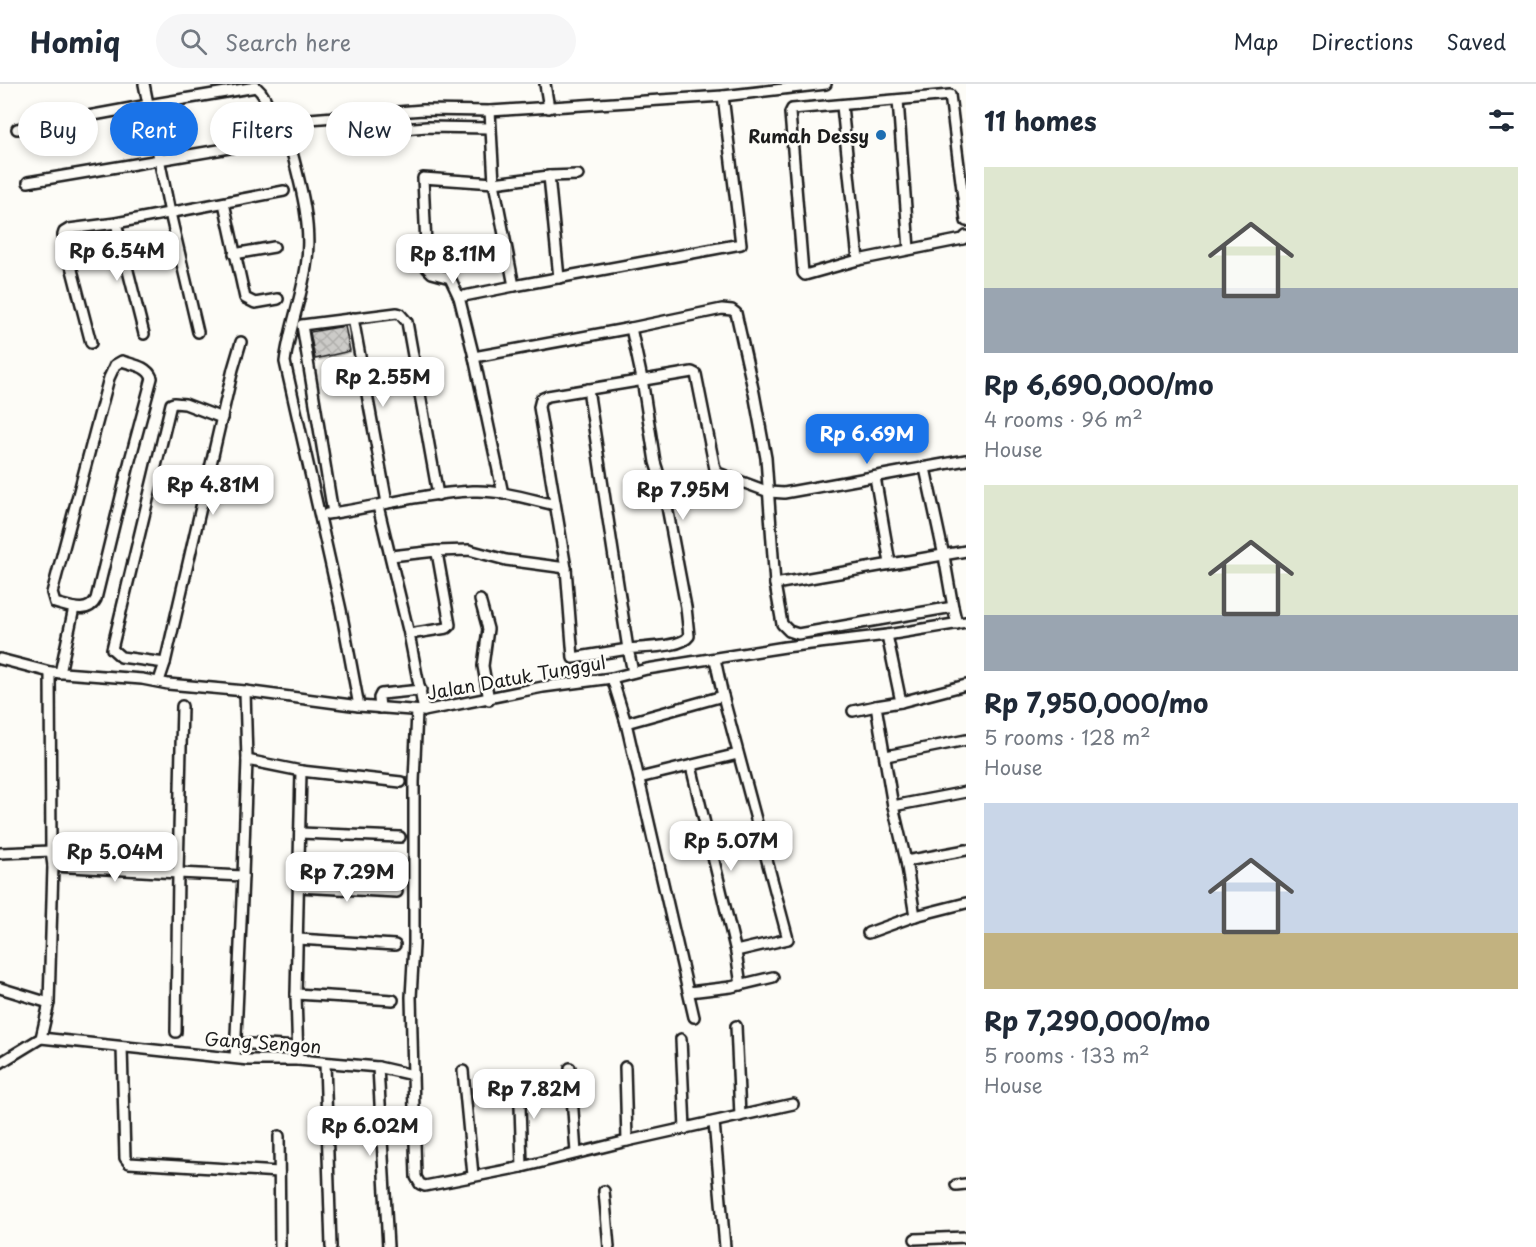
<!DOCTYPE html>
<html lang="en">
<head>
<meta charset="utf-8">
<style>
  body { margin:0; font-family:"Playpen Sans",sans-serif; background:#f6f6f7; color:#1f2937; height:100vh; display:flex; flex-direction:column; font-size:22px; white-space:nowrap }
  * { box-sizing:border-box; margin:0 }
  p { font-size:20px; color:#747a83 }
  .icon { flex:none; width:33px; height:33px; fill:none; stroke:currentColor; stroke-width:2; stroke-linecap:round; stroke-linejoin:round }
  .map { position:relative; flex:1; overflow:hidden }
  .side { display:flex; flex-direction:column; background:#fff; width:570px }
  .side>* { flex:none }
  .top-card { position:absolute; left:18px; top:18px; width:570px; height:54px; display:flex; gap:12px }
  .price { position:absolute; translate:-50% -51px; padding:0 14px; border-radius:12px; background:#fff; color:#222; font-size:20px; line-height:39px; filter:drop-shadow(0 2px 3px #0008) }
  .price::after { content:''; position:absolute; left:50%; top:36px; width:18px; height:14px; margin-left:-9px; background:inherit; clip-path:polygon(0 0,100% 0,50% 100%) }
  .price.on { background:#1a73e8; color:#fff }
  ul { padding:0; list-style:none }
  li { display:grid; align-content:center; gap:12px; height:318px; padding:0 18px }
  li span { display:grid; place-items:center; height:186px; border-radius:0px; color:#555 }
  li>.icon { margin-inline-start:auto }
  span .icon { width:108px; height:108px; fill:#fffc; stroke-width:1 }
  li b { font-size:26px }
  h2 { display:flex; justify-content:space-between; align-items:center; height:72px; padding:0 18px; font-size:26px }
  .pill { padding:0 21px; border-radius:27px; background:#fff; box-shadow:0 3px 9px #0003; font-size:21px; line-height:54px }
  .pill.on { background:#1a73e8; color:#fff }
  header { display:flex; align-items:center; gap:36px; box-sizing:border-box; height:84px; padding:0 30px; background:#fff; border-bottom:2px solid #e0e1e3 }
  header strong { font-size:28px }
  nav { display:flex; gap:33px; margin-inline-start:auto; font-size:21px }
  .search { width:420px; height:54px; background:#f6f6f7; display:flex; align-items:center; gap:15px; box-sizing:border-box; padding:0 21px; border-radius:33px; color:#747a83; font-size:22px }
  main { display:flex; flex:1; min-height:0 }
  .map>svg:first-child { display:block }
</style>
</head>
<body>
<header>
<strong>Homiq</strong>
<div class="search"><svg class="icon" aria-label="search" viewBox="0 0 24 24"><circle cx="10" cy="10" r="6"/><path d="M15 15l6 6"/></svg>Search here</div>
<nav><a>Map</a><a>Directions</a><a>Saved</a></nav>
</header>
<main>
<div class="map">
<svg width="966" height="1163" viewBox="0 0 966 1163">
  <defs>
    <pattern id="building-cross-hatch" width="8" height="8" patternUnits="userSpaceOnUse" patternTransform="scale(1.5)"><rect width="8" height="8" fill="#cccbc8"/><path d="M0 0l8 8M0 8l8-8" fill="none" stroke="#afaeab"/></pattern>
  </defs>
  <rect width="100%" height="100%" fill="#fdfcf7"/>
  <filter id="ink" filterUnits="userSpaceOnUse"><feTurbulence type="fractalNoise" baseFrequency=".0167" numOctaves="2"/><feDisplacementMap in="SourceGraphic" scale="12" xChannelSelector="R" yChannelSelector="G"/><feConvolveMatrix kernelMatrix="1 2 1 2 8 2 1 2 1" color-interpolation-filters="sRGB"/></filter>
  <g filter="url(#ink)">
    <!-- shadow -->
    <path fill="#0003" d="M344,244l3,3 4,22 -32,8 -3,-2z"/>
    <!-- building -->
    <path fill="url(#building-cross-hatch)" stroke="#1c1c1c" stroke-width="1.5" d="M345,242l5,25 -35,8 -5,-27z"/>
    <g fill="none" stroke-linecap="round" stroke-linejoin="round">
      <!-- street casing -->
      <g stroke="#1c1c1c" stroke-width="14">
        <g id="street">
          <path d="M144,0l26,129 28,119"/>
          <path d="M545,0l4,24"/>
          <path d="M898,16l11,149"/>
          <path d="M842,22l16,154"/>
          <path d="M490,27l4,72 20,103 227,-42 -18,-148"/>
          <path d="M17,45l131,-24 108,-18c14,12 20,40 10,55l-238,40"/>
          <path d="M402,45l25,-2 63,1"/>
          <path d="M549,92l29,-1"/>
          <path d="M224,119l21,95 10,5 23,-4"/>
          <path d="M966,137l-16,-126 -158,14 -2,4 13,160 2,2 53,-15 105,-21 3,-3"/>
          <path d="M116,139l28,111"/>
          <path d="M234,170l40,-7"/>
          <path d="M459,213l-9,-19 -18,-5 -5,-5 -4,-90 71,5 55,-7 10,102"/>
          <path d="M353,234l34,185"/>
          <path d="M631,244l11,51 13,83 9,29 22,116 3,29c-8,12 -47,11 -61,13l5,23"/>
          <path d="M91,259l-28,-108 1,-3 5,-3 47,-6 168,-32"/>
          <path d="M474,273l157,-29 91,-19 10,1 4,3 18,80 12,65 9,126 7,40 7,7 9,3 155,-27 4,17"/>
          <path d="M122,277c12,4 25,5 30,17l-22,82 -34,139c-8,16 -26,8 -41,4l-3,-10 57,-215 6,-13z"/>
          <path d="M588,305l40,260 -55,9 -7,-90 -27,-161 2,-8 7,-3 144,-24 4,2 19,95 3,4 51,19 15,1 182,-33"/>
          <path d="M925,384l19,88 9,51"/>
          <path d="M875,393l15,86"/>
          <path d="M503,410l-29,-137 -15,-60 55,-11"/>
          <path d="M378,422l31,128 15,77"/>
          <path d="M333,429l-31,-188 95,-12 3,1 7,8 31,173"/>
          <path d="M327,430c49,-7 97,-21 146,-23 28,-1 56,8 82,14"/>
          <path d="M436,467l33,-1 37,10 60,8"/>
          <path d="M391,472l45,-5 2,7 12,67 -3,3 -38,6"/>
          <path d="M775,500l191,-33"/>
          <path d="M480,516l8,29 -5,37 6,34"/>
          <path d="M887,551l14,67 -25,4 17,100 13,55 9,55"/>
          <path d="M0,575l50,13 92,7 26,5 77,7 114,15 65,5 119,-24 69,-9 35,-9 138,-22 102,-12 79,-13"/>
          <path d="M715,575l8,37 65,243 -52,12"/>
          <path d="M165,579l-44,-6 -9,-8 59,-245 3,-1 11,1 37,14"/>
          <path d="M60,589l14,-65"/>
          <path d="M612,594l14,45"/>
          <path d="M159,597l6,-18 68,-294 8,-27"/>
          <path d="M901,618l65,-17"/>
          <path d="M359,622l-18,-96 -56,-248c4,-32 16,-63 21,-95 8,-49 -11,-99 -22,-146l139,-11 67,1 233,-15 103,-12"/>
          <path d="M380,624l-1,-10 2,-4 40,-4"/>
          <path d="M853,627l23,-5"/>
          <path d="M886,672l80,-16"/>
          <path d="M247,676l54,11 100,11"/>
          <path d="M691,682l45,186 5,33"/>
          <path d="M639,694l99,-24"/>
          <path d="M893,722l73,-14"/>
          <path d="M300,749l100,4"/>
          <path d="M0,769l51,-2"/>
          <path d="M906,777l60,-11"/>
          <path d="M53,782l125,7 4,-167"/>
          <path d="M298,803l99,5"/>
          <path d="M868,849l47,-17 51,-13"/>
          <path d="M298,855l97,6"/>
          <path d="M0,904l49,15"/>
          <path d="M689,908l42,-5 42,-10"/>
          <path d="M296,910l97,6"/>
          <path d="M694,933l-68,-294 97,-27"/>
          <path d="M736,942l4,90"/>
          <path d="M176,948l2,-159 65,3"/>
          <path d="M41,954l208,22h49l80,7 35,8 3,102 4,7 5,2 97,-19 105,-26 166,-37"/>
          <path d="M681,955l4,90"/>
          <path d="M235,959l64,4"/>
          <path d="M122,963l3,111 4,5 150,9"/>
          <path d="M235,974l8,-182 4,-116 -2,-69"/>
          <path d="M298,976l-2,-66 5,-223"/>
          <path d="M0,979l41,-25 8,-35 4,-137 -2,-15 -1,-179"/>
          <path d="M325,979l6,184"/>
          <path d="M378,983l10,180"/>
          <path d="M625,983l2,74"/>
          <path d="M570,984l6,85"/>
          <path d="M463,987l10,104"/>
          <path d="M413,991l-2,-78 3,-52v-163l3,-71"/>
          <path d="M519,991l3,92"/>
          <path d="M714,1038l11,125"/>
          <path d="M279,1052l1,111"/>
          <path d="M956,1101l10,-1"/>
          <path d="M604,1107l5,56"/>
          <path d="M915,1155l51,-2"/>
        </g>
      </g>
      <!-- street -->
      <use href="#street" stroke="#fdfcf7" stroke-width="9"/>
    </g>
  </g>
  <!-- markers -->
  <circle fill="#1f6fb2" stroke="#fdfcf7" stroke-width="2" cx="881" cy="51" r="6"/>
  <g text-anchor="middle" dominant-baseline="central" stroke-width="5" stroke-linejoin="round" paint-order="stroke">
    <!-- poi labels -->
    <g font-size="18" font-weight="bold" fill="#1c1c1c" stroke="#fdfcf7" text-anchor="end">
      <text x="869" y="51">Rumah Dessy</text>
    </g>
    <!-- street labels -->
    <g font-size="18" fill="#1c1c1c" stroke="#fdfcf7">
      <text transform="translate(516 593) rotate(-10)">Jalan Datuk Tunggul</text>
      <text transform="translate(263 958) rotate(4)">Gang Sengon</text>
    </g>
  </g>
</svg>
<b class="price" style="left:117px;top:198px">Rp 6.54M</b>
<b class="price" style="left:453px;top:201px">Rp 8.11M</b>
<b class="price" style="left:383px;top:324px">Rp 2.55M</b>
<b class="price on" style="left:867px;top:381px">Rp 6.69M</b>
<b class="price" style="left:213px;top:432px">Rp 4.81M</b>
<b class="price" style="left:683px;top:437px">Rp 7.95M</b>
<b class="price" style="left:731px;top:788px">Rp 5.07M</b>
<b class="price" style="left:115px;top:799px">Rp 5.04M</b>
<b class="price" style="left:347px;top:819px">Rp 7.29M</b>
<b class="price" style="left:534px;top:1036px">Rp 7.82M</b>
<b class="price" style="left:370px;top:1073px">Rp 6.02M</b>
<div class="top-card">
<a class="pill">Buy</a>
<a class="pill on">Rent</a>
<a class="pill">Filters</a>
<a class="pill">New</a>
</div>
</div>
<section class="side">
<h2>11 homes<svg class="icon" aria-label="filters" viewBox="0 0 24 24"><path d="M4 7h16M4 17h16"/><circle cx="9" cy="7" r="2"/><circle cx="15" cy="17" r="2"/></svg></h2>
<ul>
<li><span style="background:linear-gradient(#dfe7d0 65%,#9aa5b1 0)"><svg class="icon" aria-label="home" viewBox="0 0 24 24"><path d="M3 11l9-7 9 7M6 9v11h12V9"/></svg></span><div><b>Rp 6,690,000/mo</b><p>4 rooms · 96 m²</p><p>House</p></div></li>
<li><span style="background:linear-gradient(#dfe7d0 70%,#9aa5b1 0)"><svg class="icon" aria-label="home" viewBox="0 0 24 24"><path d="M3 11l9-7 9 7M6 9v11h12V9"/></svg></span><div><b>Rp 7,950,000/mo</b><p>5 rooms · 128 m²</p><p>House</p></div></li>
<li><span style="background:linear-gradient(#c9d6e8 70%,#c2b280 0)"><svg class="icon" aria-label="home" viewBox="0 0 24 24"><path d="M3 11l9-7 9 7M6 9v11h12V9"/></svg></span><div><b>Rp 7,290,000/mo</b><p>5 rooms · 133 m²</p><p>House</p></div></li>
</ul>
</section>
</main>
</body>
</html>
